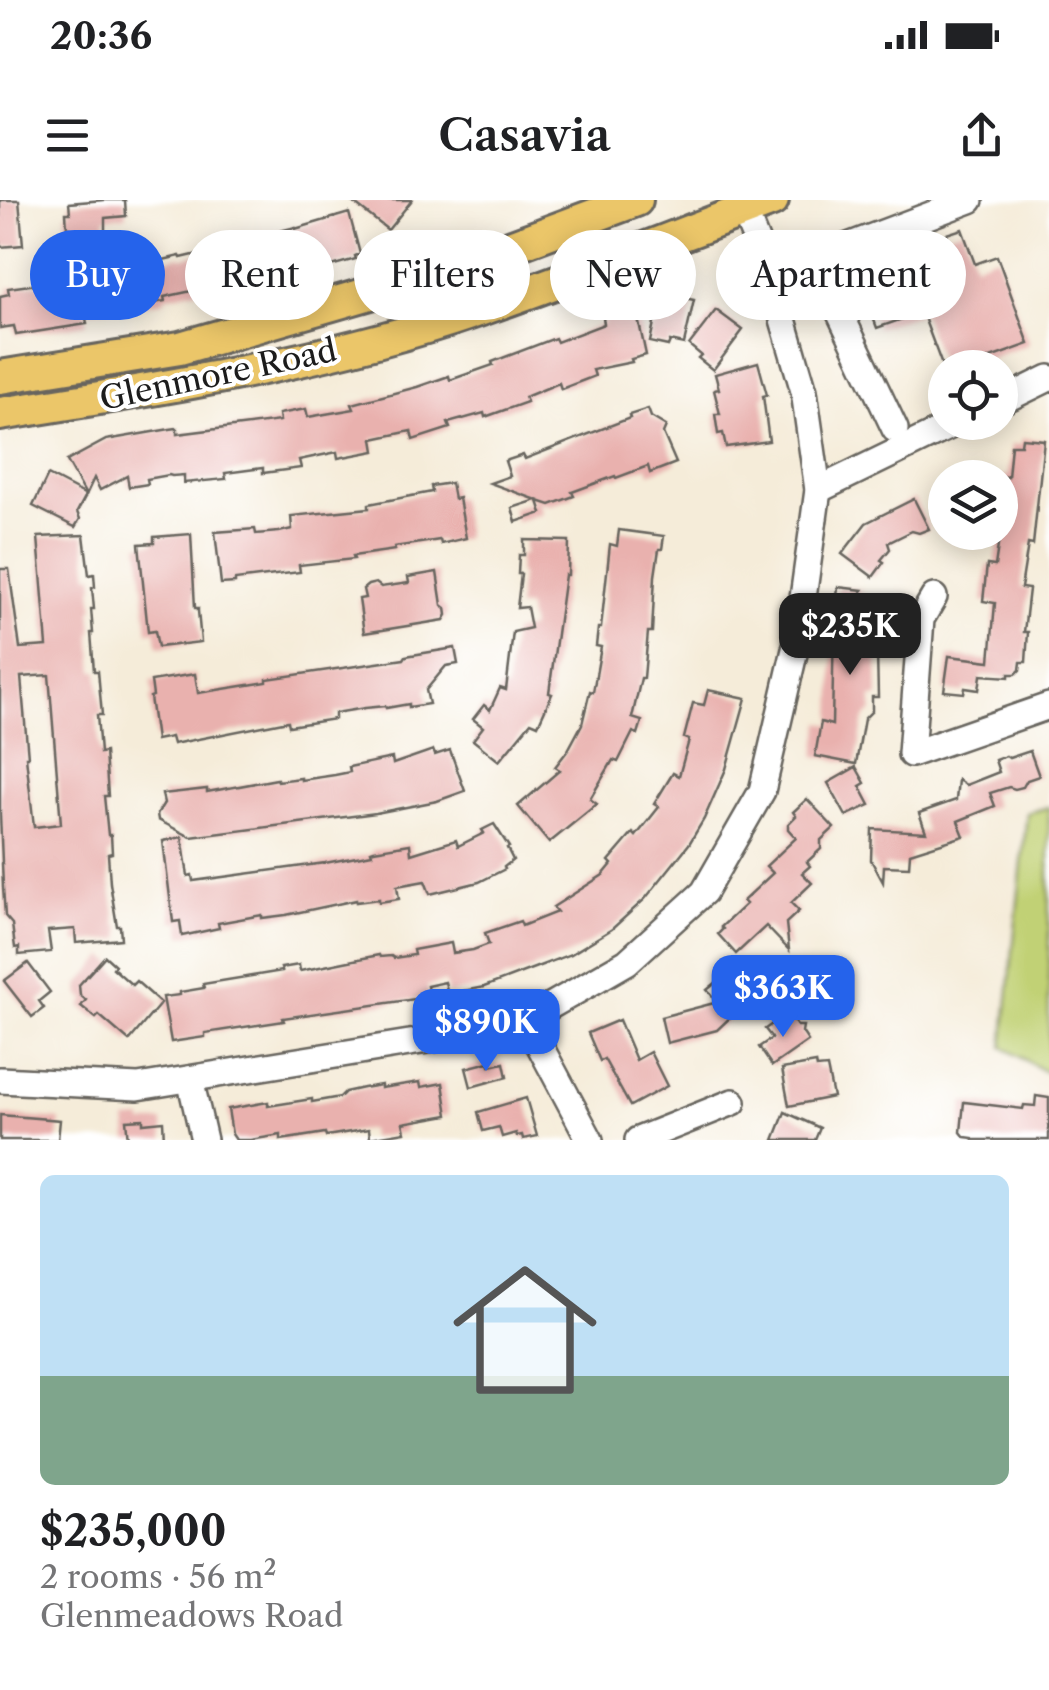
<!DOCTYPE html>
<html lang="en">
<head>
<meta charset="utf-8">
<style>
  body { margin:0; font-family:"Libre Caslon Text",serif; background:#f2f2f2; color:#202124; height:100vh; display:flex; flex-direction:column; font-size:38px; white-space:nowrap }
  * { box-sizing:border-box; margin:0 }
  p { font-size:32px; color:#757577 }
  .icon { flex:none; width:55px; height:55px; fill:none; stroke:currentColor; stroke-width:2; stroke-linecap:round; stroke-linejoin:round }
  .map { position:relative; height:940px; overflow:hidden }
  .panel { display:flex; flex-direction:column; background:#fff; flex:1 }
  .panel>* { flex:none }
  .top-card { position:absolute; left:30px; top:30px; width:990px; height:90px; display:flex; gap:20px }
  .buttons { position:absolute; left:928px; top:150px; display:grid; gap:20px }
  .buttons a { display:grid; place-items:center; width:90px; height:90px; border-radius:50%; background:#fff; box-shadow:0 5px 25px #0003; font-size:50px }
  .price { position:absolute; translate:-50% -85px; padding:0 22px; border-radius:20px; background:#2563eb; color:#fff; font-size:32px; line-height:65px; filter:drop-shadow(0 2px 5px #0008) }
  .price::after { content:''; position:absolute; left:50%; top:60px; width:30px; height:22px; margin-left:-15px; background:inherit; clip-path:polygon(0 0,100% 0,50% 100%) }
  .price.selected { background:#222; color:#fff }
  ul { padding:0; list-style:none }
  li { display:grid; align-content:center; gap:20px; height:530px; padding:0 40px }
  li+li { border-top:2px solid #e0e0e0 }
  li span { display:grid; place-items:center; height:310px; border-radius:15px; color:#555 }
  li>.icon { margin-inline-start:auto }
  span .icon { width:180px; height:180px; fill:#fffc; stroke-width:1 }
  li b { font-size:42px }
  .tag { padding:0 35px; border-radius:45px; background:#fff; box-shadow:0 5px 25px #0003; font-size:35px; line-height:90px }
  .tag.selected { background:#2563eb; color:#fff }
  .status { display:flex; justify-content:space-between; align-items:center; height:70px; padding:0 50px; background:#fff; direction:ltr }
  .status svg { height:28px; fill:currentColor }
  header { display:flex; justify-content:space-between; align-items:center; height:130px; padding:0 40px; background:#fff; font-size:45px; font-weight:600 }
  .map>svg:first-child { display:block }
</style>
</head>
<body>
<div class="status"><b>20:36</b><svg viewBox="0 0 49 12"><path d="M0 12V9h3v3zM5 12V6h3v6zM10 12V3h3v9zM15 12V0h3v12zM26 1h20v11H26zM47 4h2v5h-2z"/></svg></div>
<header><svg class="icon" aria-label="menu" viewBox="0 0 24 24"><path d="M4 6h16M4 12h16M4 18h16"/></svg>Casavia<svg class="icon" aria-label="share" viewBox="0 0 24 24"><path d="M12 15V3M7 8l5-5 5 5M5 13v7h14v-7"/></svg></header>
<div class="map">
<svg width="1049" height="940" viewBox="0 0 1049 940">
  <rect width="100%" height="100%" fill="#fff"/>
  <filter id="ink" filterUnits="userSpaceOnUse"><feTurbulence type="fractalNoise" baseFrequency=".01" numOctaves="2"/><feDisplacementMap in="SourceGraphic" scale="20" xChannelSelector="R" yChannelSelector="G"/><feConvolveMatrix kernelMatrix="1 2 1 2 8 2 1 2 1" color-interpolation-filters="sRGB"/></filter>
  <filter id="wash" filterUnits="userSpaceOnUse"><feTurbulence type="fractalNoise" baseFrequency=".0048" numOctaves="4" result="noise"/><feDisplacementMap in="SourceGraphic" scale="40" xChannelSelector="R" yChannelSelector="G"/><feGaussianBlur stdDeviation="2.25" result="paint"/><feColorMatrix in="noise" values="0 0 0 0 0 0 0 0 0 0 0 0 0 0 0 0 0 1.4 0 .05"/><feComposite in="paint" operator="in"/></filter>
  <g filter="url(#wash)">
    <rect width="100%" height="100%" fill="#f5ecd9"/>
    <!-- green -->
    <path fill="#c1d174" stroke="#6e7648" stroke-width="2.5" d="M1049,607v267l-46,-27 24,-234z"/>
    <g id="blocks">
      <!-- building -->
      <g fill="#e9b1ae" fill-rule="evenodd">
        <path d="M0,0h19l4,45 -23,2z"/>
        <path d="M104,0h21l1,16 -21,2v13l-35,3v-6h-3l-1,-15h4l-1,-10z"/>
        <path d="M350,0h62l-24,30z"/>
        <path d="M349,13l11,41 -5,2 1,3 -54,15 -13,1 -39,10 -1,-4 -39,10v-4l-46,10 1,4 -33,6 -1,-3 -46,8 2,12 -71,11 -2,-9 -14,2v-32l9,-2 -1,-6 95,-13 60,-12v-3l17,-4 1,2 59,-14v-3l55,-14v2z"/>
        <path d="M962,29l13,35 22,-8 32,88 -66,24h-20l-21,-56 -45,16 -15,-40 32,-12 2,4 29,-10 -1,-6 9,-3 -6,-18 11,-4 -1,-2z"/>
        <path d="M660,93l34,7 -10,44 -14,-3 -2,5 -18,-4z"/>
        <path d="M636,109l10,46 -15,4 1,3 -39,8 2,6 -34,13 -2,-6 -34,14 2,5 -42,15 -1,-4 -36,10 2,5 -37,12 -2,-9 -38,8 2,12 -37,7 -1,-6 -38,8 2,8 -38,5v-5l-38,5 1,6 -42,4v-8l-12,1 -3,-1 -22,4 1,5 -19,3 -2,-11 -27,14 -6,-12 -8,17 -19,-34 39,-21 64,-11 7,-1v6l103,-13 -1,-7 27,-5 2,8 46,-8 -2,-5 65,-17 32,-11 1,4 43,-15 -1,-3 63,-24 2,4 47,-18 -1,-7z"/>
        <path d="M716,110l27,20 -30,40 -15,-12 3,-3 -12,-10z"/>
        <path d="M758,162l9,33 -4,1 6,45 -43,6 -3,-14 -5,1 -3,-20h5l-6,-24 5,-1 -4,-15z"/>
        <path d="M648,209l3,8 15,9 -3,7 13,30 -26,10 -2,-7 -32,12 -1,-2 -43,16 2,4 -24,9 -12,-4 4,12 -26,9 -4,-14 25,-8 -47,-17 20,-7 -5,-15 18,-6 2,4 105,-41 -1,-3z"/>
        <path d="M1022,238l22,2 -11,105 -5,-1 -7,44 8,1 -5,43h4l-2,30h-5l-1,8 -4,4h-7v3l-28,-2 -2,15 -14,-2 -1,5 -20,-2 5,-35 41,5 5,-58 -12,-2 4,-36 8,1 5,-34v-56l8,1 3,-32h10z"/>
        <path d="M48,275l38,20 -9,17 3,7 -5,8 -42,-21z"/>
        <path d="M451,283l3,16 5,-1 7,40 -25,6 -1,-4 -46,7 1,3 -42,6 1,3 -55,6 1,7 -65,8v3l-14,1 -6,-52 40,-3 1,5 23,-2 13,-3 -1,-13 78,-8v-4l63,-12 -1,-6z"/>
        <path d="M914,299l15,30 -10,4 -7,-2 -24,12 2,6 -9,11 3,2 -11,15 -31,-23 24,-31z"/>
        <path d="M619,330l45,6 -2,13h-3l-4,27 -3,56h-4l-4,46h-3l-9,40 10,3 -4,13 -5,-2 -15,30 -5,-2 -23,39 7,5 -48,39 -31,-37 42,-36 -5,-3 13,-17 14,-26 8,-33 3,1 8,-45 -5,-1 2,-18h3l9,-84 7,2z"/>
        <path d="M191,334l4,74h3v3l3,31 -43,5 -3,-16 -7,1 -9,-88 15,-1v-6z"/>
        <path d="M84,335l5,40 5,-1 1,13 -3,1 2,21h-3l2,24h-2l3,38h4l4,44h-5l3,38 5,-1 3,44h-4l4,39h3l1,18 -4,1 2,29 7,43h3l1,13 -45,4 -1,-14 -27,2 3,21 -32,3v-8l-4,1 -3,-24 -7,-8 -2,-29 -3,-73v-245h9l11,79 27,-2 -9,-109zM49,475l12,149 -27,3 -8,-70h2l-7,-80z"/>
        <path d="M524,340l45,1 -1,34h-3l-16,118 3,1 -14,31 -7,-3 -32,39 -26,-21 10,-13 -10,-8 11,-14 6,5 10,-22 6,2 7,-58 18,-4 -4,-21 -10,1 4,-34h-3l1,-19h5z"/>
        <path d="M437,372l5,33 4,3 1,7 -3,5 -80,13 -5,-34 6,-1 -2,-9 5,-4 8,-2 5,4 28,-4 -1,-6z"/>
        <path d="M838,387l25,3 -8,10 19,2 -6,49 9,1 1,45h-6v14l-8,8 -8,45 -41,-8 6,-34 11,3 2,-103z"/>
        <path d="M455,448l3,16 -12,2 -20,24 3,14 -20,3v-3l-23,4 -1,-2 -20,2 -30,5v6l-46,7 -1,-5 -115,23 -2,-7 -15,3 -6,-43 3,-1 -2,-15 44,-7 3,19 69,-11v-3l137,-20 2,-3z"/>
        <path d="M708,490l38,8 -20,71 -22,50 -15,25 -44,55 -33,30 -41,25 -87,33 -36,7 -3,-12 -18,4 2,11 -146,21 1,3 -79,12v4l-34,5 -8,-45 17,-2v-3l24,-4 -1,-4 79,-13 -1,-3 18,-3 1,6 79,-16 1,2 11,-1 3,2 20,-3 -1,-5 38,-7 2,10 20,-3 16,-6 -4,-11 35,-12 2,5 35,-14 -4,-5 50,-32 9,-11 -3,-3 24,-28 3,3 23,-29 -5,-3 19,-31 6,3 10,-36 -5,-2 9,-35 11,2z"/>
        <path d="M433,550l2,5 15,-5 15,41 -28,10 -61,12 -185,24 -33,-17 -1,-6 7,-11 -2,-9 45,-5v3l70,-13 1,2 23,-3v2l34,-5 15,-3 -1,-5 43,-9 1,6z"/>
        <path d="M1030,551l9,25 -12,4 -4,7 -8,2 -6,-2 -19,6 5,13 -37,15 6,15 -54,17 -1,14 -25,-1 -1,16 -12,-22 1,-31 54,3 -7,-19 37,-13 2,-20 8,5 33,-13 -4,-12 11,-4 3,2z"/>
        <path d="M856,567l9,16 -5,3 10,19 -24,11 -18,-33z"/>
        <path d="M807,599l27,29 -13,12v9l-14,13 3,4 -8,7 10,10 -21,20 8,8 -13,12 3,27 -23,-24 -30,28 -18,-20 5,-5 -2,-2 25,-23 -3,-3 30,-28 -7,-7 30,-28 -8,-9v-5l8,-8 -3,-4z"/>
        <path d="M494,624l15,23 -2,1 6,12 -9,7 1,2 -26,13 -49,12 -5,-13 -28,5 2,13 -20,3v-3l-23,3v-2l-70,15 -24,3v-3l-44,8 1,5 -37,8 -2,-15 -7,1 -10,-81 19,-4 6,39 4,-1 1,6 132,-18 47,-9 -1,-3 3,-1 36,-6 1,10 45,-14 2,6 26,-13 -2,-3z"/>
        <path d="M105,756l10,9 -2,3 19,17 4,-4 25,22 -32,38 -30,-26 -3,3 -15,-12 5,-6 -6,-5 -1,-10z"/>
        <path d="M28,763l22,29 -11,9 5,7 -12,9 -28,-36z"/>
        <path d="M734,768l23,24 -40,38 -50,13 -6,-26 57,-15 -11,-12z"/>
        <path d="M788,813l9,13h6l-1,6 6,9 -36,25 -13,-19 13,-9 -7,-9z"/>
        <path d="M619,820l17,40 14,-8 17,34 -37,20 -26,-47 -4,2 -12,-28z"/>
        <path d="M489,862l1,4 14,-3 3,14 -36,10 -5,-19z"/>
        <path d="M816,863l1,5 10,-1 6,30 -44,9 -7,-37z"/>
        <path d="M420,882l1,5 22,-4 5,32 -45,8 2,9 -35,6 -1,-9 -43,7 -1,-3 -44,7v-5l-31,5h-14l-4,-6 -4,-25 40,-7v4l44,-7v3l28,-5 5,-5 18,-4 18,-3v3z"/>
        <path d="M1036,896l13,2v42h-76v-2l-8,-1 -4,-5 3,-30 59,7 1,-4 11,1z"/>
        <path d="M526,898l11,38 -14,3 -1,-4 -5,1 -1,-3 -14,4 -3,-10 -16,4 -5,-19z"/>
        <path d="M785,912l35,16 -5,12h-41z"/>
        <path d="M0,915l60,5 -2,20h-58z"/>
        <path d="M143,919v4l20,-2 1,19h-36l-2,-20z"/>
      </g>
    </g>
  </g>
  <g filter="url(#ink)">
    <use href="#blocks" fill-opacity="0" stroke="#68655e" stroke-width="2.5"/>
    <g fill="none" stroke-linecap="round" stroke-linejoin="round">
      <!-- minor casing -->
      <g stroke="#68655e" stroke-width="30">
        <g id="minor">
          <path d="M1000,202l49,-24"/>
          <path d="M895,229l-81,-170 156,-59"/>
          <path d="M818,290l140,-68"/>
          <path d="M934,397l-13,22 -10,135 138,-48"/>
          <path d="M526,820l64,120"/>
          <path d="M190,879l14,61"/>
          <path d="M0,880l138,7 290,-47 98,-20 101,-58 77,-70 58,-101 35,-150 21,-151 -14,-99 -34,-116 -26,-64"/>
          <path d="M638,940l95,-38"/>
        </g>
      </g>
      <!-- major casing -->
      <g stroke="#68655e" stroke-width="38">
        <g id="major">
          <path d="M0,177l180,-29 260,-75 196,-73"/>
          <path d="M0,214c152,-24 305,-48 452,-95 108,-36 214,-79 320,-119"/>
        </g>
      </g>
      <!-- minor -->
      <use href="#minor" stroke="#fff" stroke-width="25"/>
      <!-- major -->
      <use href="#major" stroke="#ebc669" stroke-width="32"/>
    </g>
  </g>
  <g text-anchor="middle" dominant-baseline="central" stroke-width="8" stroke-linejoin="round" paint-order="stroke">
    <!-- street labels -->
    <g font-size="32" fill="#1c1c1c" stroke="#fff">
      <text transform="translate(218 174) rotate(-12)">Glenmore Road</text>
    </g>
  </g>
</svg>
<div class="buttons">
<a><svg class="icon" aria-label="locate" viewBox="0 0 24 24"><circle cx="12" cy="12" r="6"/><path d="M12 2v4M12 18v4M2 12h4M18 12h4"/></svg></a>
<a><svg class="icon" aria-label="layers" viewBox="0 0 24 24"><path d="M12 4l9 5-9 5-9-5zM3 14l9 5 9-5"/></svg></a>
</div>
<b class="price selected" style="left:850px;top:478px">$235K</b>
<b class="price" style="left:783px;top:840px">$363K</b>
<b class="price" style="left:486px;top:874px">$890K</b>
<div class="top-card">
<a class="tag selected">Buy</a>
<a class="tag">Rent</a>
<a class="tag">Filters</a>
<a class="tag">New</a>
<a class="tag">Apartment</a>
</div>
</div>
<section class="panel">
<ul>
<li><span style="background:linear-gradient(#bfe0f5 65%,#7fa58c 0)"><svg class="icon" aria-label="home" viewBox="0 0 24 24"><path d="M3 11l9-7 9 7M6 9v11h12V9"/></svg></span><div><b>$235,000</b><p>2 rooms · 56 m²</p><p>Glenmeadows Road</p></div></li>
</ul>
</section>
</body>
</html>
